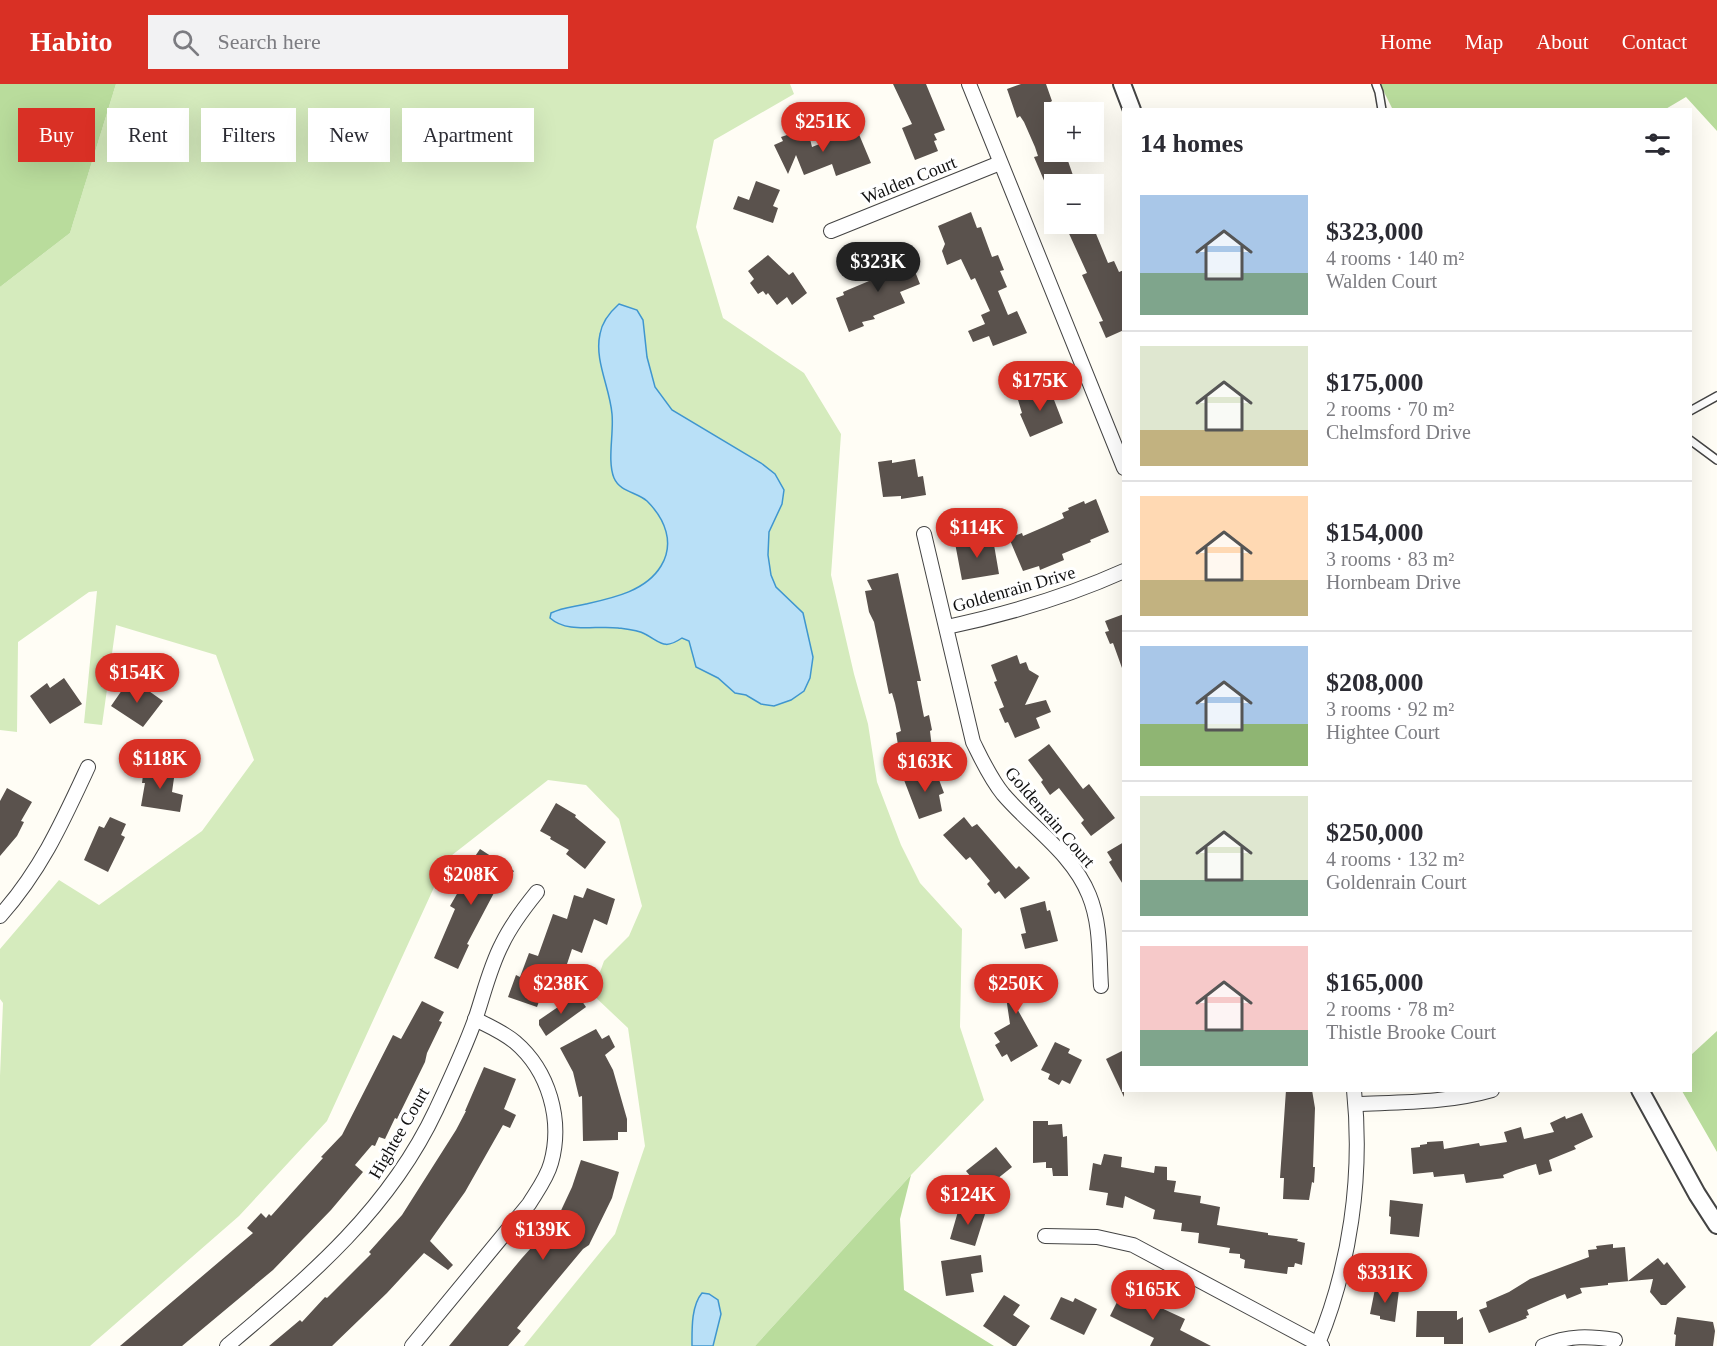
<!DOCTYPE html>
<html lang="en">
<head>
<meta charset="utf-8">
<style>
  body { margin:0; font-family:Georgia,serif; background:#f2f2f3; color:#2b2b33; height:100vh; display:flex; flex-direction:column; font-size:22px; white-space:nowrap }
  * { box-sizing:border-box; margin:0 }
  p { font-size:20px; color:#7c7c81 }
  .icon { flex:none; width:33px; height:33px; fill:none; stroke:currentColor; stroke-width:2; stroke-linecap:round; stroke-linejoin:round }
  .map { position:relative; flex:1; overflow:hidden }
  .panel { position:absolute; left:1122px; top:24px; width:570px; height:984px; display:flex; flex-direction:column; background:#fff; border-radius:0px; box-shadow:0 6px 24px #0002 }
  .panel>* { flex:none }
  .top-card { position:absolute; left:18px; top:24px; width:570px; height:54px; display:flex; gap:12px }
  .fabs { position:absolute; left:1044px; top:18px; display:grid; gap:12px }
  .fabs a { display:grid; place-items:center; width:60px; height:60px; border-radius:0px; background:#fff; box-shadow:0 6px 24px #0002; font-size:30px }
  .price { position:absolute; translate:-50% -51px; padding:0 14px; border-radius:21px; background:#d93025; color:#fff; font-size:20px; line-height:39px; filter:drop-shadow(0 2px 3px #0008) }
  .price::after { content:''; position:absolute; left:50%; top:36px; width:18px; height:14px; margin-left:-9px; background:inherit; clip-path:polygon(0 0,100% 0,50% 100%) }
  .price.on { background:#222; color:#fff }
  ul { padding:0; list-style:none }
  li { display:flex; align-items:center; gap:18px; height:150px; padding:0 18px }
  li+li { border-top:2px solid #e1e1e2 }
  li span { display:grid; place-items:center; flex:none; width:168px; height:120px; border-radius:0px; color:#555 }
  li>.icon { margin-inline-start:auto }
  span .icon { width:72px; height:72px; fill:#fffc; stroke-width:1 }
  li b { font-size:26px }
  h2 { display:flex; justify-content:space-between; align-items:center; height:72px; padding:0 18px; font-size:26px }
  .tag { padding:0 21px; border-radius:0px; background:#fff; box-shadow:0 6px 24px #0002; font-size:21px; line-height:54px }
  .tag.on { background:#d93025; color:#fff }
  header { display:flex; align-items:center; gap:36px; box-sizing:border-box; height:84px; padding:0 30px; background:#d93025; color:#fff }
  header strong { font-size:28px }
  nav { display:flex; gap:33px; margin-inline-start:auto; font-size:21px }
  .search { width:420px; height:54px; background:#f2f2f3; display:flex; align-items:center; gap:15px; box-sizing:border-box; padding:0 21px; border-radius:0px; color:#7c7c81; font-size:22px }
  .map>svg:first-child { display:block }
</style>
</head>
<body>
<header>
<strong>Habito</strong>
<div class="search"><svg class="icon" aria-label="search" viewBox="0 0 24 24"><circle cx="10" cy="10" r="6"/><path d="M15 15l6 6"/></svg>Search here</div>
<nav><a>Home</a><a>Map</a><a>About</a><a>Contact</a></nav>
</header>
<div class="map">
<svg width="1717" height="1262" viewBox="0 0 1717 1262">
  <rect width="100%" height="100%" fill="#fffdf5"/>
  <!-- green -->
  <path fill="#d5ebbd" d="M116,0h674l4,10 -80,46 -18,87 27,91 81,55 37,61 -10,141 23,99 14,50 9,58 24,63 19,38 42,46 -2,98 24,73 -73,75 -156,171h-231l91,-112 30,-88 -17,-118 -36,-34 12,-33 25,-25 13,-30 -23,-87 -33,-34 -38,-5 -101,79 -120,262 -88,95 -149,130h-90v-270l3,-73 -3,-4v-50l59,-69 40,25 103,-74 52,-71 -38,-105 -100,-30 -14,100 -18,-2 13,-132 -8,1 -71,50 -1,90 -17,-2v-443l70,-54z"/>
  <!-- forest -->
  <g fill="#b9dc9c">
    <path d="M0,0h116l-46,149 -70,54z"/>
    <path d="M1380,0h337v47l-31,-34 -22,13h-271z"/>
    <path d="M1717,947v121l-35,-61 8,-1 1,-35z"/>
    <path d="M911,1091l-11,44 4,71 90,56h-239z"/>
  </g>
  <!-- water -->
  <g fill="#b9e0f7" stroke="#3f96cf" stroke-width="1.5">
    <path d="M619,220l18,6 6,10 4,37 8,30 17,23 89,53 14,11 9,16 -2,14 -13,28 -1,23 3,20 5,12 27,26 10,44 -3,21 -6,13 -13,9 -17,6 -13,-2 -15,-9 -11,-2 -17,-15 -22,-11 -7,-26 -7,-3c-18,12 -20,5 -37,-4 -7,-4 -19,-5 -27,-6 -22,-3 -50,6 -68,-10l1,-5c12,-6 22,-6 35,-9 27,-6 60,-13 75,-38 14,-23 4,-47 -14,-65 -10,-9 -27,-9 -33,-23 -7,-17 0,-45 -2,-64 -2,-26 -18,-54 -12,-80 2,-12 10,-22 19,-30z"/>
    <path d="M702,1209l7,1 9,6 3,14 -8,32h-21c0,-16 -1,-40 10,-53z"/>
  </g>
  <!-- building -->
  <g fill="#5a524d">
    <path d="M893,0h33l19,46 -11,4 3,6 -3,1 4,10 -23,9 -13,-32 10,-4z"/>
    <path d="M1021,0h25l6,17 -3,2 5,9v40h37l-23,9 8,23h-22v20l-20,-47 4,-1 -3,-9 -11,-25 -4,-6 -3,2 -10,-29z"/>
    <path d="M808,47l4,16 35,-14 1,3 10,-4 13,31 -35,13 -4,-12 -28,11 -8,-20 -8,19 -14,-29 9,-4 -2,-4 12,-4 1,3z"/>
    <path d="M756,97l24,9 -7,16 5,2 -5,15 -40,-14 5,-13 11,4z"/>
    <path d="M971,128l6,16 4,-1 11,30 6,-2 6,15 -4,1 7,16 -9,4 10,24 9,-4 10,22 -34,13 -4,-10 -16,6 -5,-11 17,-7 -4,-9 9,-4 -15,-33 -4,2 -10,-21 -14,6 -5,-14 3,-7 -7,-18z"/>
    <path d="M1075,140h17l16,39 6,-2 5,11 5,-2v60l-18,8 -7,-16 4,-1 -21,-46 5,-2 -21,-46z"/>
    <path d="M906,165l14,35 -20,8 5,11 -32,13 2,3 -13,3 2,4 -15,6 -13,-34 8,-3 -1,-3 52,-22 -6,-14z"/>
    <path d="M768,171l21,20 4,-3 14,21 -15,12 -5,-8 -10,8 -9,-12 -2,2 -3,-4 -5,3 -8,-11 4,-4 -6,-8z"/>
    <path d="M1049,303l14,36 -33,14 -10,-23 2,-1 -4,-13z"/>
    <path d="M915,375l3,18 5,-1 3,19 -25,4v-3l-18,1 -5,-35 14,-2v3z"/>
    <path d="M1096,415l13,33 -19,8 1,2 -29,12 2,6 -24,10 -1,-4 -16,5 -14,-33 13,-5 1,3 21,-9 20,-9 -2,-5 7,-3 -1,-2 16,-7 1,3z"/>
    <path d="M980,455v2l13,-2 6,35 -37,6 -7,-37z"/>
    <path d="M898,489l23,108h-4l7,36 5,-2 3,15 -2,1 2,17 -27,6 -2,-10 -5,1 -2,-12 5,-2 -6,-28 -3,-10 -3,1 -15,-72 -5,-10 -4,-21 7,-1 -5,-10z"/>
    <path d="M1124,530v54h-2l-9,-25 -3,1 -5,-12 4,-1 -4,-10z"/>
    <path d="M1017,571l3,9 6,-2 3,8 10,6 -14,29 21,-5 5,12 -15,6 4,10 -25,10 -7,-16 -3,1 -6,-14 5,-2 -10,-25 3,-1 -6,-16z"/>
    <path d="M64,594l18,26 -32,20 -20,-28 17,-13 3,5z"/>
    <path d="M129,596l15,12 2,-3 17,12 -20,26 -32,-21z"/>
    <path d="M1049,660l34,45 6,-5 26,34 -24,18 -10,-13 3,-3 -25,-32 -9,7 -9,-13 2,-2 -15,-20z"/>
    <path d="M144,683l31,4 -3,21 11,3 -3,17 -39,-6 4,-23h-3z"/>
    <path d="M935,685l9,24 -5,2 3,16 -23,8 -15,-39z"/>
    <path d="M7,704l25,14 -11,19 3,1 -7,14 -17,20v-55z"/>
    <path d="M556,719l20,12 -1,2 31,25 -21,27 -19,-15 3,-4 -19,-11 1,-2 -11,-6z"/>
    <path d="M110,733l16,7 -5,11 4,2 -17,35 -24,-12 15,-34 5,2z"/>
    <path d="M964,733l8,10 5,-3 39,45 3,-3 11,12 -25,21 -6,-8 -4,3 -8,-10 3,-3 -20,-24 -4,3 -23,-25z"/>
    <path d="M1124,758v44l-15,-24 3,-2 -5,-8z"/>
    <path d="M480,765l34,22 -10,14 -2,-1 -5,8 -2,-1 -28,53 2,1 -11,24 -24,-11 21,-49 -5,-3 19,-33 -4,-2z"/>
    <path d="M587,804l28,11 -8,26 -13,-6 -12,34 -10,-4 -11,33 -13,-5 -11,30 -29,-10 8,-22 4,2 9,-24 9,3 15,-42 14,5 7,-24 9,3z"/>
    <path d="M1045,817l2,10 3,-1 8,31 -33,8 -4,-15 5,-1 -6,-25z"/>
    <path d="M1029,883l8,31 -22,7 23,41 -27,16 -4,-8 -5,3 -7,-12 5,-3 -6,-9 16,-9 -4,-27 -5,1 -4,-12 5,-1 -3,-9z"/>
    <path d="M577,910l9,13 -40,29 -7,-11v-5z"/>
    <path d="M422,917l22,11 -5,9 3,1 -15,31 -2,9 -28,57 -2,-1 -10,21 -6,-2 -4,9 -3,-1 -17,20 8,7 -32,38 -58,60 -91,76h-62l133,-113 -6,-5 14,-15 5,5 3,-4 2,2 52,-58 -2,-1 21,-22 51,-100 8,4z"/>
    <path d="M596,945l6,10 7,-4 6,12 -10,8 8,15 14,49v13h-9v8l-35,1 -1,-45 -3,1 -6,-25 -13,-24z"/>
    <path d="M1055,958l15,7 -2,4 14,7 -12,24 -8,-4 -3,5 -11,-6 2,-5 -9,-4z"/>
    <path d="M1124,966v47l-18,-38z"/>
    <path d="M484,983l32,12 -12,30 12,6 -6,13 -7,-3 -38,67 -35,49 23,24 -5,5 -24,-17 -37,40 -55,53h-63l31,-26 2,2 23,-25 2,1 44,-44 -2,-2 33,-37 54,-85 10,-19h-1z"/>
    <path d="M1286,1006h26l3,18 -2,59h2l-1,16 -2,-1 -3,18 -26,-1 1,-21h-4z"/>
    <path d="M1582,1029l11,24 -19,9 2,3 -27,11 3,11 -13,4 -3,-11 -20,6 -13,5 1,3 -38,5 -2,-9 -30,3 -1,-5 -20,2 -2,-26 9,-1v-2l7,-1v-2l16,-1 1,8 35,-6 1,3 27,-4 -3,-10 17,-5 3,12 30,-7 -4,-9 15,-7 1,3z"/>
    <path d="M1033,1037h15v4l14,-1 1,13 4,-1 1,40h-15l-1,-8h-6v-6l-13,1z"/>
    <path d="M996,1063l16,20 -15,12 7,9 -14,12 -24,-29z"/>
    <path d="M1104,1070l18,3 -1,10 33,6 1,-7 12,1v13l9,1 -2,11 27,4 -1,7 20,4 -3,18 51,8v2l30,4 -1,2 8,2 -3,22 -7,-2 -1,4h-6l-1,7 -43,-6 1,-8 -5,-2v-4l-11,-1 1,-5 -32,-5 1,-10 -18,-2 1,-8 -29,-4 2,-9 -30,-14 -2,12 -17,-3 2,-12 -19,-3 4,-27 8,2z"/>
    <path d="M581,1076l38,12 -7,26 -23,47 -6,4 -66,79 4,3 -13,15h-59l73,-88 35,-39 15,-32z"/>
    <path d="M1390,1116l33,4 -4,33 -29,-3 1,-17 -2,-1z"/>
    <path d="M968,1122l18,5 -11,35 -25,-7 9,-31 8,2z"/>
    <path d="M1613,1160v4l12,-1 3,34 30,-23 6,7 3,-3 19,25 -20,18h-5l-11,-13 3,-13 -45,4v2l-28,3 2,5 -15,6 -2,-5 -15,6 -23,10 2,5 -3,1 1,2 -38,15 -10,-23 8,-3 -1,-5 23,-10 21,-13 59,-22 -1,-7 9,-1 -1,-3z"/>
    <path d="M981,1171l2,17 -12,2 3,18 -28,4 -5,-35z"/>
    <path d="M1125,1202l15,8 -1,1 5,5 41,19 -5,11 31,16h-61l4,-8 -44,-22z"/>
    <path d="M1386,1203l13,3 -4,32 -15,-3v-3l-10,-2 5,-25 9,2z"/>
    <path d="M1004,1211l16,10 -7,10 17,11 -14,20h-3l-30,-20z"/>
    <path d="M1061,1213l12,5 2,-4 22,11 -13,26 -34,-16z"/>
    <path d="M1417,1227h40v9l6,-3v27h-19v-7h-28z"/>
    <path d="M1677,1233l36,5 2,9 -2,15h-38l1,-11 -2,-1z"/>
  </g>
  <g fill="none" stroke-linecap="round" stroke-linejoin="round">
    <!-- service casing -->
    <g stroke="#444" stroke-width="10">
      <g id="service">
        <path d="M1376,0l3,8 3,18"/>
        <path d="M1690,327l27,-15"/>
        <path d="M1690,356l27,20"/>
      </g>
    </g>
    <!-- minor casing -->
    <g stroke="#444" stroke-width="16">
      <g id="minor">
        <path d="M969,0l155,384"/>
        <path d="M831,147l169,-68"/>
        <path d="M924,450l49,208c9,18 17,36 30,52 29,34 69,59 86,101 12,29 10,61 12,91"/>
        <path d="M947,543c61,-13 119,-30 177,-56"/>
        <path d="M0,832c41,-46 62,-93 88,-149"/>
        <path d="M1356,1020c46,-2 91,-1 136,-14"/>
        <path d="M1045,1152l52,1 36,8 189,101"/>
        <path d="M227,1262c83,-70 162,-136 209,-236 14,-30 29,-62 40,-93 8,-24 14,-50 26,-73 9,-19 22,-36 35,-52"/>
        <path d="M412,1262l117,-142c8,-13 18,-26 22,-41 12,-43 -2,-92 -36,-121 -12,-10 -26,-16 -40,-23"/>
        <path d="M1317,1262c33,-79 46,-170 37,-256"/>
        <path d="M1543,1262c25,-11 47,-10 72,-6"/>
      </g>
    </g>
    <!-- tertiary casing -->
    <g stroke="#444" stroke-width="20">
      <g id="tertiary">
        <path d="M1122,0l10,26"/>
        <path d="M1640,1006l57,104 20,31"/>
      </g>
    </g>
    <!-- service -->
    <use href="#service" stroke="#fff" stroke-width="7"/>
    <!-- minor -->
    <use href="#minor" stroke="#fff" stroke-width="14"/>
    <!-- tertiary -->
    <use href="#tertiary" stroke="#fff" stroke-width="16"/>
  </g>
  <g text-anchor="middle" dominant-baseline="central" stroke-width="6" stroke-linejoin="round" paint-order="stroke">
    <!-- street labels -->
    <g font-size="18" fill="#111" stroke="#fff">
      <text transform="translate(909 96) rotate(-22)">Walden Court</text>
      <text transform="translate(1014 505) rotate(-16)">Goldenrain Drive</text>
      <text transform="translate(1050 733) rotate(49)">Goldenrain Court</text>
      <text transform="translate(399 1049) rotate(-60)">Hightee Court</text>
    </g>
  </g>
</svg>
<div class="fabs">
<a>+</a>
<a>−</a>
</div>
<b class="price" style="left:823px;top:69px">$251K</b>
<b class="price on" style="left:878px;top:209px">$323K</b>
<b class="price" style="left:1040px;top:328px">$175K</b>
<b class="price" style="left:977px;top:475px">$114K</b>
<b class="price" style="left:137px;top:620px">$154K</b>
<b class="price" style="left:160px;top:706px">$118K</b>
<b class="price" style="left:925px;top:709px">$163K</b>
<b class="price" style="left:471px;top:822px">$208K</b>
<b class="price" style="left:561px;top:931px">$238K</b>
<b class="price" style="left:1016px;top:931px">$250K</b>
<b class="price" style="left:968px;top:1142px">$124K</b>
<b class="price" style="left:543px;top:1177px">$139K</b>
<b class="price" style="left:1385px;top:1220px">$331K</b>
<b class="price" style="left:1153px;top:1237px">$165K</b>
<div class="top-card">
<a class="tag on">Buy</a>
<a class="tag">Rent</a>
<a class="tag">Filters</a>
<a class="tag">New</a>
<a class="tag">Apartment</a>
</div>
<section class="panel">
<h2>14 homes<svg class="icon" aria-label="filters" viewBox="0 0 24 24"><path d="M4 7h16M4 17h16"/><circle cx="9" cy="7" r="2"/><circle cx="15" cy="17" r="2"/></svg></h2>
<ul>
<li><span style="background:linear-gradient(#a9c7e8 65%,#7fa58c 0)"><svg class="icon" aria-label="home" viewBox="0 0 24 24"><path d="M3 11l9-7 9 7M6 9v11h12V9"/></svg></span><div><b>$323,000</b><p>4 rooms · 140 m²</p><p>Walden Court</p></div></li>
<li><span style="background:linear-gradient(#dfe7d0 70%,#c2b280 0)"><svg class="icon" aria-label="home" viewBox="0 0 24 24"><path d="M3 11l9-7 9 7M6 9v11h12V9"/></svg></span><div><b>$175,000</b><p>2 rooms · 70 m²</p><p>Chelmsford Drive</p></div></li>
<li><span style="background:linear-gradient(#ffd9b3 70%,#c2b280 0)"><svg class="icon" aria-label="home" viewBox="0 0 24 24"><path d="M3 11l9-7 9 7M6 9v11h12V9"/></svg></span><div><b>$154,000</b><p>3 rooms · 83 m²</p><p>Hornbeam Drive</p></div></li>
<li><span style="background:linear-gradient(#a9c7e8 65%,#8fb573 0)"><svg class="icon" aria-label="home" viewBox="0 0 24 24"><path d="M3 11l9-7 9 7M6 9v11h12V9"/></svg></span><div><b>$208,000</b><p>3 rooms · 92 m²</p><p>Hightee Court</p></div></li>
<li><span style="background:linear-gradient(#dfe7d0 70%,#7fa58c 0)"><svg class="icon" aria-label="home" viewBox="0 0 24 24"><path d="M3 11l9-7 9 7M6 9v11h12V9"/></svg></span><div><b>$250,000</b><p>4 rooms · 132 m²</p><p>Goldenrain Court</p></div></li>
<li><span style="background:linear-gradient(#f6c9c9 70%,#7fa58c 0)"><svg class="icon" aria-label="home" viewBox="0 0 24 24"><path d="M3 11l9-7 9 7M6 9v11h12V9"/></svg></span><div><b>$165,000</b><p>2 rooms · 78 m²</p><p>Thistle Brooke Court</p></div></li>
</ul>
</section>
</div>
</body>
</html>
